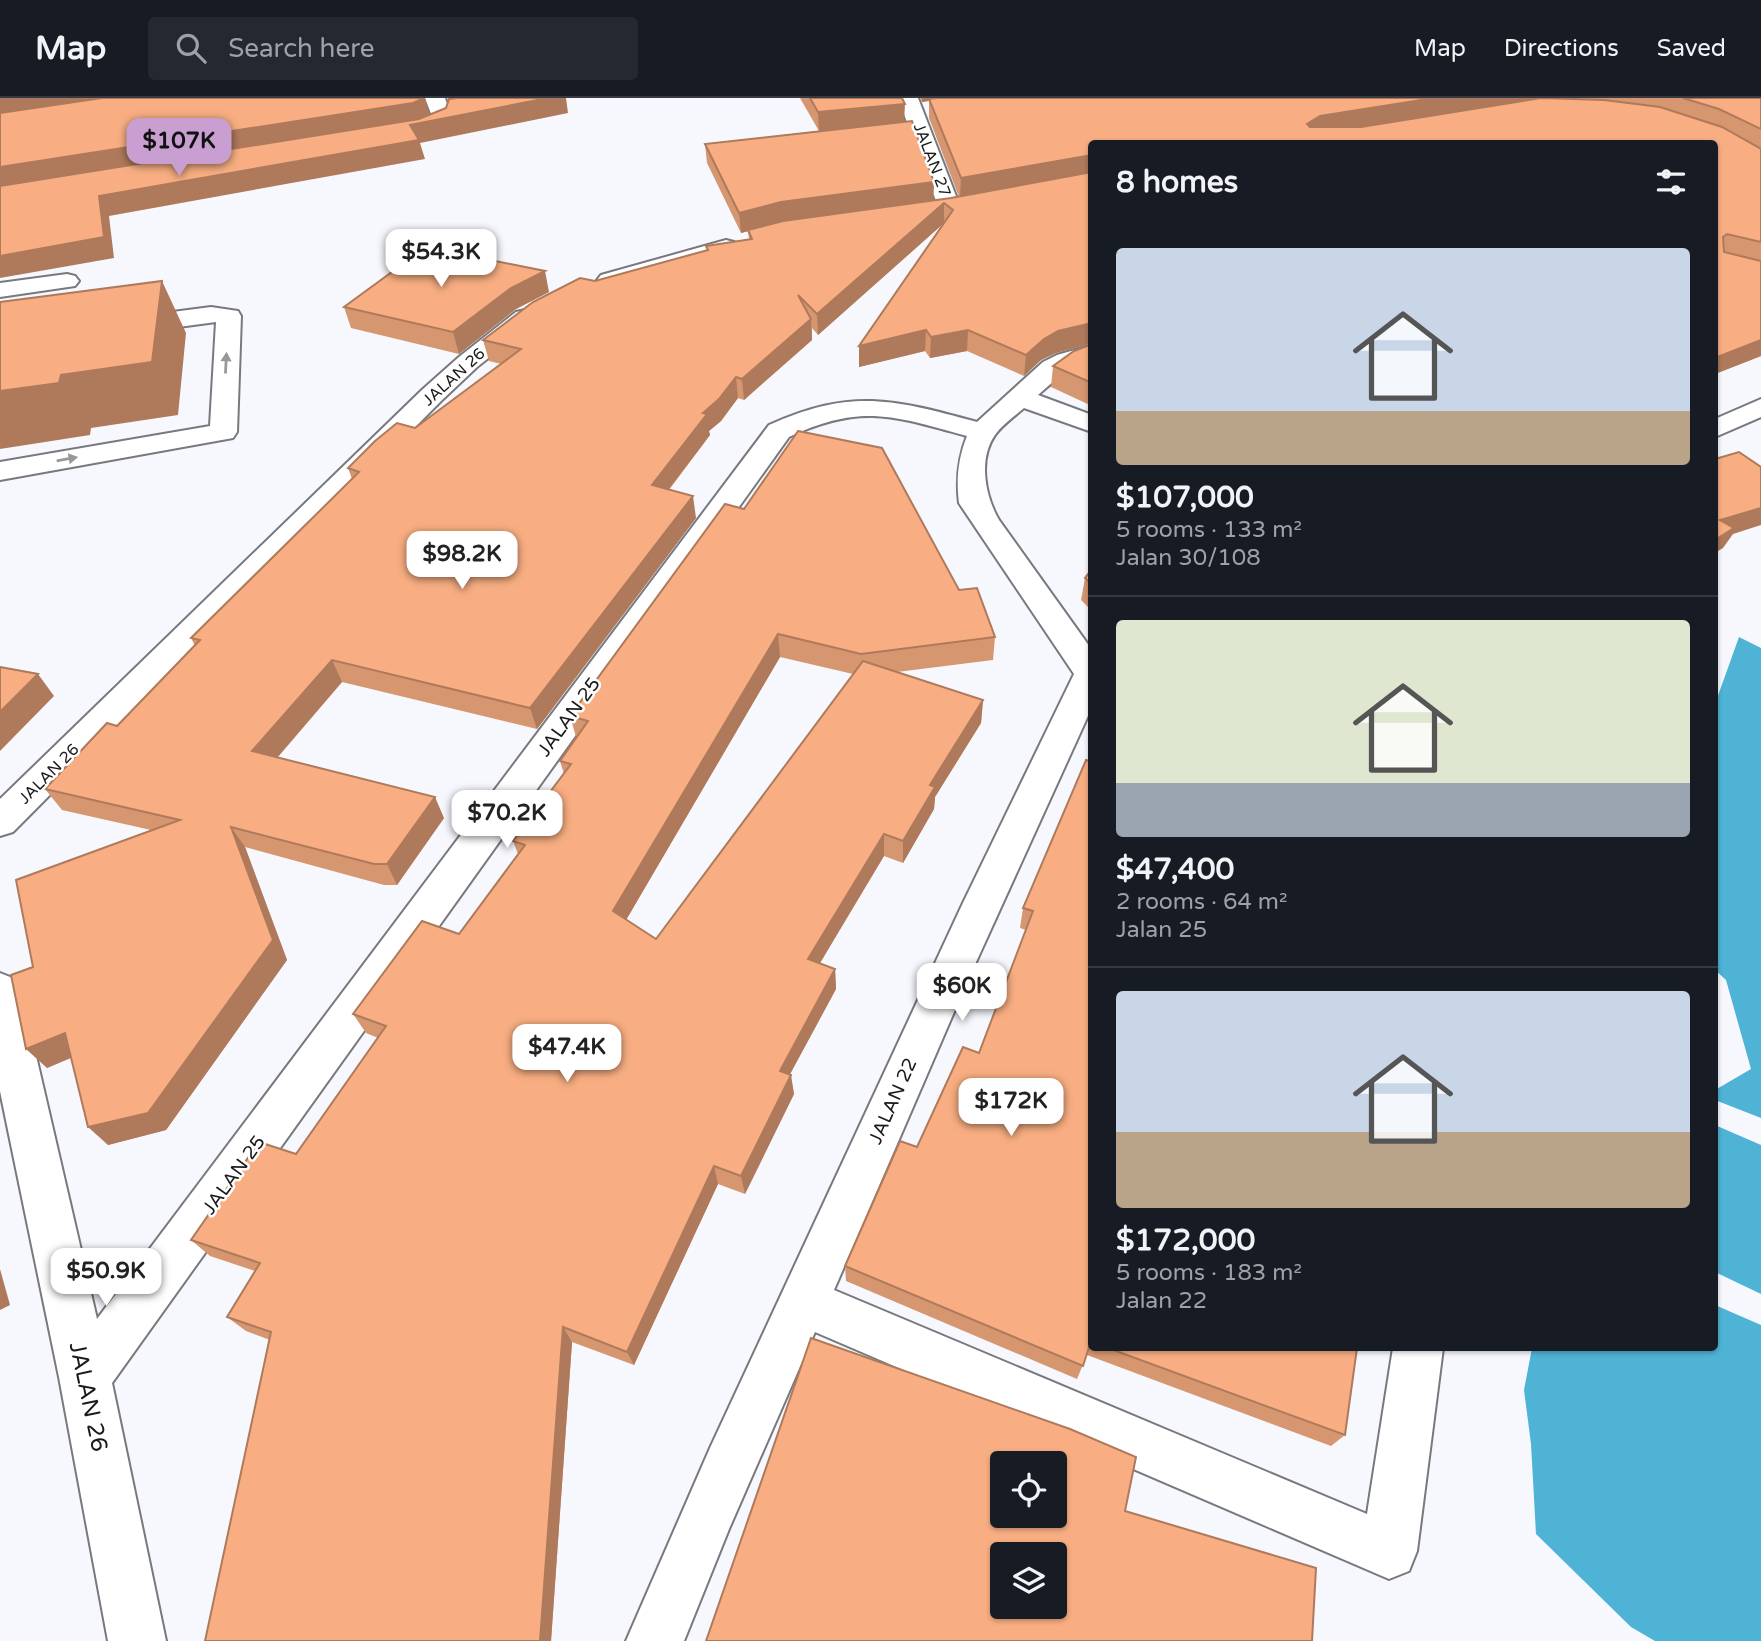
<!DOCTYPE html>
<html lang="en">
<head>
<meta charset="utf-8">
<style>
  body { margin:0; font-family:"Varela Round",sans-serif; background:#242831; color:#f1f3f6; height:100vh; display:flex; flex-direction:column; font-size:26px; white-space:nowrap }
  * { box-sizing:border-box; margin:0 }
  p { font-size:23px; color:#9ea1a6 }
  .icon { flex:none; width:38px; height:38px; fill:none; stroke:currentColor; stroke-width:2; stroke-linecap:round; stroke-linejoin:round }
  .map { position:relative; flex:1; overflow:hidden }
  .details { position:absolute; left:1088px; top:42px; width:630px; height:1211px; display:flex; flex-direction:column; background:#171b24; border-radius:7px; box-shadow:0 2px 5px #0004 }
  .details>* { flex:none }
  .fabs { position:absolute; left:990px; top:1353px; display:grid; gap:14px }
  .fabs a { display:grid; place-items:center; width:77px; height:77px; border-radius:7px; background:#171b24; box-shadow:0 2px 5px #0004; font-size:35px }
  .price { position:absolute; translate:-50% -60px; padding:0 16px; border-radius:14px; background:#fff; color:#222; font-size:23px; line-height:46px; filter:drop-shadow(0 2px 4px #0008) }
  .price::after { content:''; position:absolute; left:50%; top:42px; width:21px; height:16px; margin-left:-10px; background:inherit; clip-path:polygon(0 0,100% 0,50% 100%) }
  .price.active { background:#c89fd0; color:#111 }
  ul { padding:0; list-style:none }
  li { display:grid; align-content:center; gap:14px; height:371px; padding:0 28px }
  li+li { border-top:2px solid #363941 }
  li span { display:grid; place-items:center; height:217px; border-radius:7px; color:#555 }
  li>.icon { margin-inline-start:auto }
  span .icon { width:126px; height:126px; fill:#fffc; stroke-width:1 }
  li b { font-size:30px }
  h2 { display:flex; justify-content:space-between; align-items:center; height:84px; padding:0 28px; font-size:30px }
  header { display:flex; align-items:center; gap:42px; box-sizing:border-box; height:98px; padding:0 35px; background:#171b24; border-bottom:2px solid #363941 }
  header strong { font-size:33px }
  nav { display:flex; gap:38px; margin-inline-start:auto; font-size:24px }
  .search { width:490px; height:63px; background:#242831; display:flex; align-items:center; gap:18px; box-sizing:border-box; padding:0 24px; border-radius:7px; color:#9ea1a6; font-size:26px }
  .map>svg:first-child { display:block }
</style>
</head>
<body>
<header>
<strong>Map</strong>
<div class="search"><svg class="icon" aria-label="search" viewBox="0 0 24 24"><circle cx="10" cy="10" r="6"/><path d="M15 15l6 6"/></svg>Search here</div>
<nav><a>Map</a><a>Directions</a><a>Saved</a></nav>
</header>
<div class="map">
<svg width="1761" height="1543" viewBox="0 0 1761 1543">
  <rect width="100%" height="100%" fill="#f6f8fe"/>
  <!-- water -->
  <g fill="#4fb3d5">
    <path d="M1739,539l22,11v470l-46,-18v-10l36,-21 -25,-89 -11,-10v-266z"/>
    <path d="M1715,1027l46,20v149l-46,-22z"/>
    <path d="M1715,1207l46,20v316h-106l-24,-14 -95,-93 -5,-90 -7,-54 8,-42h183z"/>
  </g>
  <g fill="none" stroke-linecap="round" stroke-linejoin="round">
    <!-- minor casing -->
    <g stroke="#78797f" stroke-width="4">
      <g id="minor">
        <path d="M425,0h20l8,23c-10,13 -41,20 -57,16l-3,-4 3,-4 37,-10z"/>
        <path d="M898,0h20l43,111 -3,5h-16l-3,-5z"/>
        <path d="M726,142l8,2 4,5 -4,5 -125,35 -8,-2 -4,-5 4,-5z"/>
        <path d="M67,176l8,2 4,5 -4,5 -75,11v-14z"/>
        <path d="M211,209l27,4 3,5 -4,116 -4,6 -233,42v-18l210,-36 6,-104 -90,12 -9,-3 -4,-5 4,-5 9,-3z"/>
        <path d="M525,212l9,2 3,5 -3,5 -57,45 -36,34 -428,431 -13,4v-37l423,-410 36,-32 57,-45z"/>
        <path d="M1092,247v16c-23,6 -36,18 -54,34l54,20v17l-68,-24c-9,8 -22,17 -29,27 -17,24 -10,61 4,85l93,130v57l-125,275 -133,308 533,224 26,-166h50l-26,203 -8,20 -20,8 -574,-247 -86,197 -45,112h-58l84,-193 252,-543 112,-231 -115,-171c-3,-24 -1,-44 8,-67 -73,-20 -106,-33 -178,1l-677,946 54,258h-58l-49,-264 -59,-286v-118l15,6 6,12 76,328 672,-894c82,-37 124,-26 208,-3l66,-60 14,-7z"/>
        <path d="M1761,301v18l-46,20v-18z"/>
      </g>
    </g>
    <!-- minor -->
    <use href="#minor" fill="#fff" fill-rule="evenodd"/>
  </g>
  <!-- wall -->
  <g fill="#d59670" fill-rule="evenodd">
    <path d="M800,0h102l2,23 30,61 -1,19 26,-4 -30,-79v-17l-7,1 -2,-4h841v258l-46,18v-230h-623v199l-36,10 -15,7 -17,16 -57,-25 -37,7 -5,-7 -66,16v-21l85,-123 -126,112 -6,-7v12l-68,60 -6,-2 -17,23 -12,10 1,4 -41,55 27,28 -159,211 -195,-47 -65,76 167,60 -47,67h-13l-139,-38 42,113 -121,170 -58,15 -37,-87 -24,10 -14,-101 118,-137 -89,-20 -17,-21 72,-63 78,-80 -4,-8 161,-159 -4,-11 67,-40 86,-64 -12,-3 -6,-21 112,-59 112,-30 -1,-5 43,-7 -1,-8 -7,2 -34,-70 -2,-19 114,-13z"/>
    <path d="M549,194l-33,17 -57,45 -108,-26 -7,-21z"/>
    <path d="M1092,246v62l-41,-19 2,-21z"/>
    <path d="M725,406l234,86 36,47 -2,23 -96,12 86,28 -2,23 -46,74 -1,12 -31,54 -19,-7 -65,107 16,6 1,20 -46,85 4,20 -49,100 -27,-10 -84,181 -62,-23 -21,299h-346l65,-301 -24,-9 -19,-14 28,-46 -45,-15 -19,-16 105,-86 82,-116 -12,-5 -13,-19 106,-80 59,-80 -5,-13 51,-67 -4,-13 16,-24 -6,-21zM780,559l73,17 -197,265 -30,-19z"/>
    <path d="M1092,471v42l-11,-11 4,-22z"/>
    <path d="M1092,664v586h265l-12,87 -14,11 -244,-91 -10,24 -231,-98 -1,-15 72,-119 62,-94 47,-123 -6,-2 3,-20z"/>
  </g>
  <!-- shaded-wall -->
  <g fill="#ae7a5b">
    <path d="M0,0h122l-122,18z"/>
    <path d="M425,0l5,19 -12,5 -418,66v-21z"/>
    <path d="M548,0h18l2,15 -148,30 5,16 -316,57 5,42 -114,20v-22l99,-60 311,-71z"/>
    <path d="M922,0h24l-24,4z"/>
    <path d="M1434,0h107l-239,46 5,-20 13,-8z"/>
    <path d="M905,6l-1,19 -85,9 -1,-20z"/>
    <path d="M1092,57v19l-132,24 1,-20z"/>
    <path d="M934,84l-1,20 -150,20 -42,11 -2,-20 42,-11z"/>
    <path d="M944,105v20l-126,112 -1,-21z"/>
    <path d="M545,173l4,21 -33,17 -57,45 -6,-22 58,-44z"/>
    <path d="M162,183l24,52 -8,82 -87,13 -1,7 -90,14v-58l61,-16z"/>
    <path d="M811,221l1,21 -68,60 -2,-21z"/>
    <path d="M1092,225v20l-36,10 -15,7 -17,16 2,-21 18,-16 14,-8z"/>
    <path d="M926,232l-1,21 -66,16v-21z"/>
    <path d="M968,232l-1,21 -37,7 1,-21z"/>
    <path d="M1761,242v16l-46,18v-16z"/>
    <path d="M736,279l2,21 -17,23 -12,10 1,4 -55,72 -3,-22 51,-72z"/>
    <path d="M693,398l3,22 -159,211 -7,-21z"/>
    <path d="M1761,410v17l-28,9 -10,14 -8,5v-13l5,-20z"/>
    <path d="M778,536l2,23 -161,275 -6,-21z"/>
    <path d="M332,562l10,22 -78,91 -12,-22z"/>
    <path d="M38,576l16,22 -54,55v-39z"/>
    <path d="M983,602l-2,23 -46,74 -1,12 -31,54v-22l27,-56z"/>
    <path d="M435,699l9,21 -47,67 -10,-21z"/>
    <path d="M231,729l14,20 42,113 -121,170 -58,15 -20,-18z"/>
    <path d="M884,736v22l-74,124 -2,-21z"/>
    <path d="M835,871l1,20 -54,100 -2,-18z"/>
    <path d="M65,935l19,19 -37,16 -21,-19z"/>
    <path d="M791,977l3,19 -49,100 -4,-18z"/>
    <path d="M714,1068l4,18 -84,181 -7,-13z"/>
    <path d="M0,1171l10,36 -10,5z"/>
    <path d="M563,1229l9,15 -21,299h-11z"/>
  </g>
  <!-- building -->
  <g fill="#f8ae82" stroke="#ae7a5b" stroke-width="2" fill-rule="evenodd">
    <path d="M102,0h322l-11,5 -413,64v-54z"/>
    <path d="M457,0h91l-138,27 9,15 -320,56 5,41 -104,19v-70l419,-67 27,-11 3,-9z"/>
    <path d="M810,0h92l3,6 -87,8z"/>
    <path d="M936,0h498l-114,18 -13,8 3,3h51l180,-29 63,2 56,7 62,20 39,22v93l-34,-8 -4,3 1,15 37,9v79l-46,18v-214h-623v11l-131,23 -32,-79z"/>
    <path d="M1683,0h78v31l-42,-20z"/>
    <path d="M912,23l22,61 -153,20 -42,11 -34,-69z"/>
    <path d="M1092,74v151l-34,8 -14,8 -18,16 -58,-25 -37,7 -5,-7 -67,16 94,-136 -9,-7 -127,111 -19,-19 13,24 -69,60 -6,-2 -17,22 -16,14 4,1 -55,71 41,11 -163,212 -198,-48 -80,91 183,46 -48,67h-13l-143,-37 42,113 -125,173 -60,14 -23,-94 -39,16 -15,-74 22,-8 -17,-87 164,-60 -135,-31 62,-66 10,3 83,-86 -9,-2 168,-166 -11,-4 27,-27 22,-18 18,5 106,-79 -38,-9 50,-38 47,-24 15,3 113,-31 -2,-4 46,-7 -4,-9 35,-9 168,-23z"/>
    <path d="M426,149l119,24 -34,17 -58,44 -109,-25z"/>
    <path d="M162,183l-10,81 -91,13 -2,8 -59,8v-89z"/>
    <path d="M1092,246v39l-39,-17 21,-15z"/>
    <path d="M798,333l84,17 77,142 18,-2 18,49 -134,17 -83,-20 -165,277 43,28 207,-278 120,39 -53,85 5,2 -32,54 -19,-7 -76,125 27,10 -55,102 11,4 -50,101 -27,-10 -87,186 -64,-25 -23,314h-335l66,-309 -44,-15 33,-54 -69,-23 68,-98 37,12 90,-128 -33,-12 69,-93 37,13 66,-89 -12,-4 58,-77 -11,-3 28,-40 -18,-5 155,-212 19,5z"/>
    <path d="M1739,354l22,15v41l-41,12 12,7 5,-1 -22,14v-81z"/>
    <path d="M1092,471v16l-7,-7z"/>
    <path d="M0,569l38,7 -38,38z"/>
    <path d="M1086,662l6,2v579h-1l-8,25 -238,-100 55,-125 17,6 46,-100 16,6 54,-142 -10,-3z"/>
    <path d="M811,1240l259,91 66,28 -11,54 191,57 -4,73h-606zM1003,1365h52v53h-52zM1003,1456h52v52h-52z"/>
    <path d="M1108,1250h249l-12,87z"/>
  </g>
  <!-- one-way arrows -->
  <defs><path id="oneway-solid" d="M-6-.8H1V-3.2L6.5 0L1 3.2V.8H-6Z" transform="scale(1.75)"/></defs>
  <g fill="#989899">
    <use href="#oneway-solid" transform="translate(226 265) rotate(-87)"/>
    <use href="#oneway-solid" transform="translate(67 361) rotate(-10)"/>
  </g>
  <g text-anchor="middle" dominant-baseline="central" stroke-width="5" stroke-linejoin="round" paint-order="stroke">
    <!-- far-street labels -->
    <g font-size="16" fill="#1a1a1d" stroke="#fff">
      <text transform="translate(932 62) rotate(69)">JALAN 27</text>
      <text transform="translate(454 279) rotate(-42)">JALAN 26</text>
      <text transform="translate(49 676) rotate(-45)">JALAN 26</text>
    </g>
    <!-- street labels -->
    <g font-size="19" fill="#1a1a1d" stroke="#fff">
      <text transform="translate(569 619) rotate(-54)">JALAN 25</text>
      <text transform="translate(893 1003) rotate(-66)">JALAN 22</text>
      <text transform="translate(234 1077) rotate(-54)">JALAN 25</text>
    </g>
    <!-- near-street labels -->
    <g font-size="23" fill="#1a1a1d" stroke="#fff">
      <text transform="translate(88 1299) rotate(78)">JALAN 26</text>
    </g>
  </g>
</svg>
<div class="fabs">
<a><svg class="icon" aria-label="locate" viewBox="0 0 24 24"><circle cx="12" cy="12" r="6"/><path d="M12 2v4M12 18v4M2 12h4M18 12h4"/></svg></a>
<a><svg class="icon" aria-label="layers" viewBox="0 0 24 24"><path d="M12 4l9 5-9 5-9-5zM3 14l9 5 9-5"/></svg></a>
</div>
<b class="price active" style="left:179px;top:80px">$107K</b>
<b class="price" style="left:441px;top:191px">$54.3K</b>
<b class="price" style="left:462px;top:493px">$98.2K</b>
<b class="price" style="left:507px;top:752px">$70.2K</b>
<b class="price" style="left:962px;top:925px">$60K</b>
<b class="price" style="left:567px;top:986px">$47.4K</b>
<b class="price" style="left:1011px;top:1040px">$172K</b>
<b class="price" style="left:106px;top:1210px">$50.9K</b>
<section class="details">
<h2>8 homes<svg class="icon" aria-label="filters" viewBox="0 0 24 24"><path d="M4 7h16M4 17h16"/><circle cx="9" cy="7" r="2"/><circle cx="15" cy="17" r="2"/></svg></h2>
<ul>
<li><span style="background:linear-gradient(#c9d6e8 75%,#b9a48a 0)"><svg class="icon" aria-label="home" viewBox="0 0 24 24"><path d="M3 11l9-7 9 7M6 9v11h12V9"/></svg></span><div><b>$107,000</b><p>5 rooms · 133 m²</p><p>Jalan 30/108</p></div></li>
<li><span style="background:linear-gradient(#dfe7d0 75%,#9aa5b1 0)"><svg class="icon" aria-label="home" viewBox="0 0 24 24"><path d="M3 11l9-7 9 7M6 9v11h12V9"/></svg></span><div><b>$47,400</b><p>2 rooms · 64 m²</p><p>Jalan 25</p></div></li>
<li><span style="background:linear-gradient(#c9d6e8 65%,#b9a48a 0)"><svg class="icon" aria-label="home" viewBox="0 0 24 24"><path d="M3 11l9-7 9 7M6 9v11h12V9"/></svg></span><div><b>$172,000</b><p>5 rooms · 183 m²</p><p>Jalan 22</p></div></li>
</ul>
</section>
</div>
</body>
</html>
